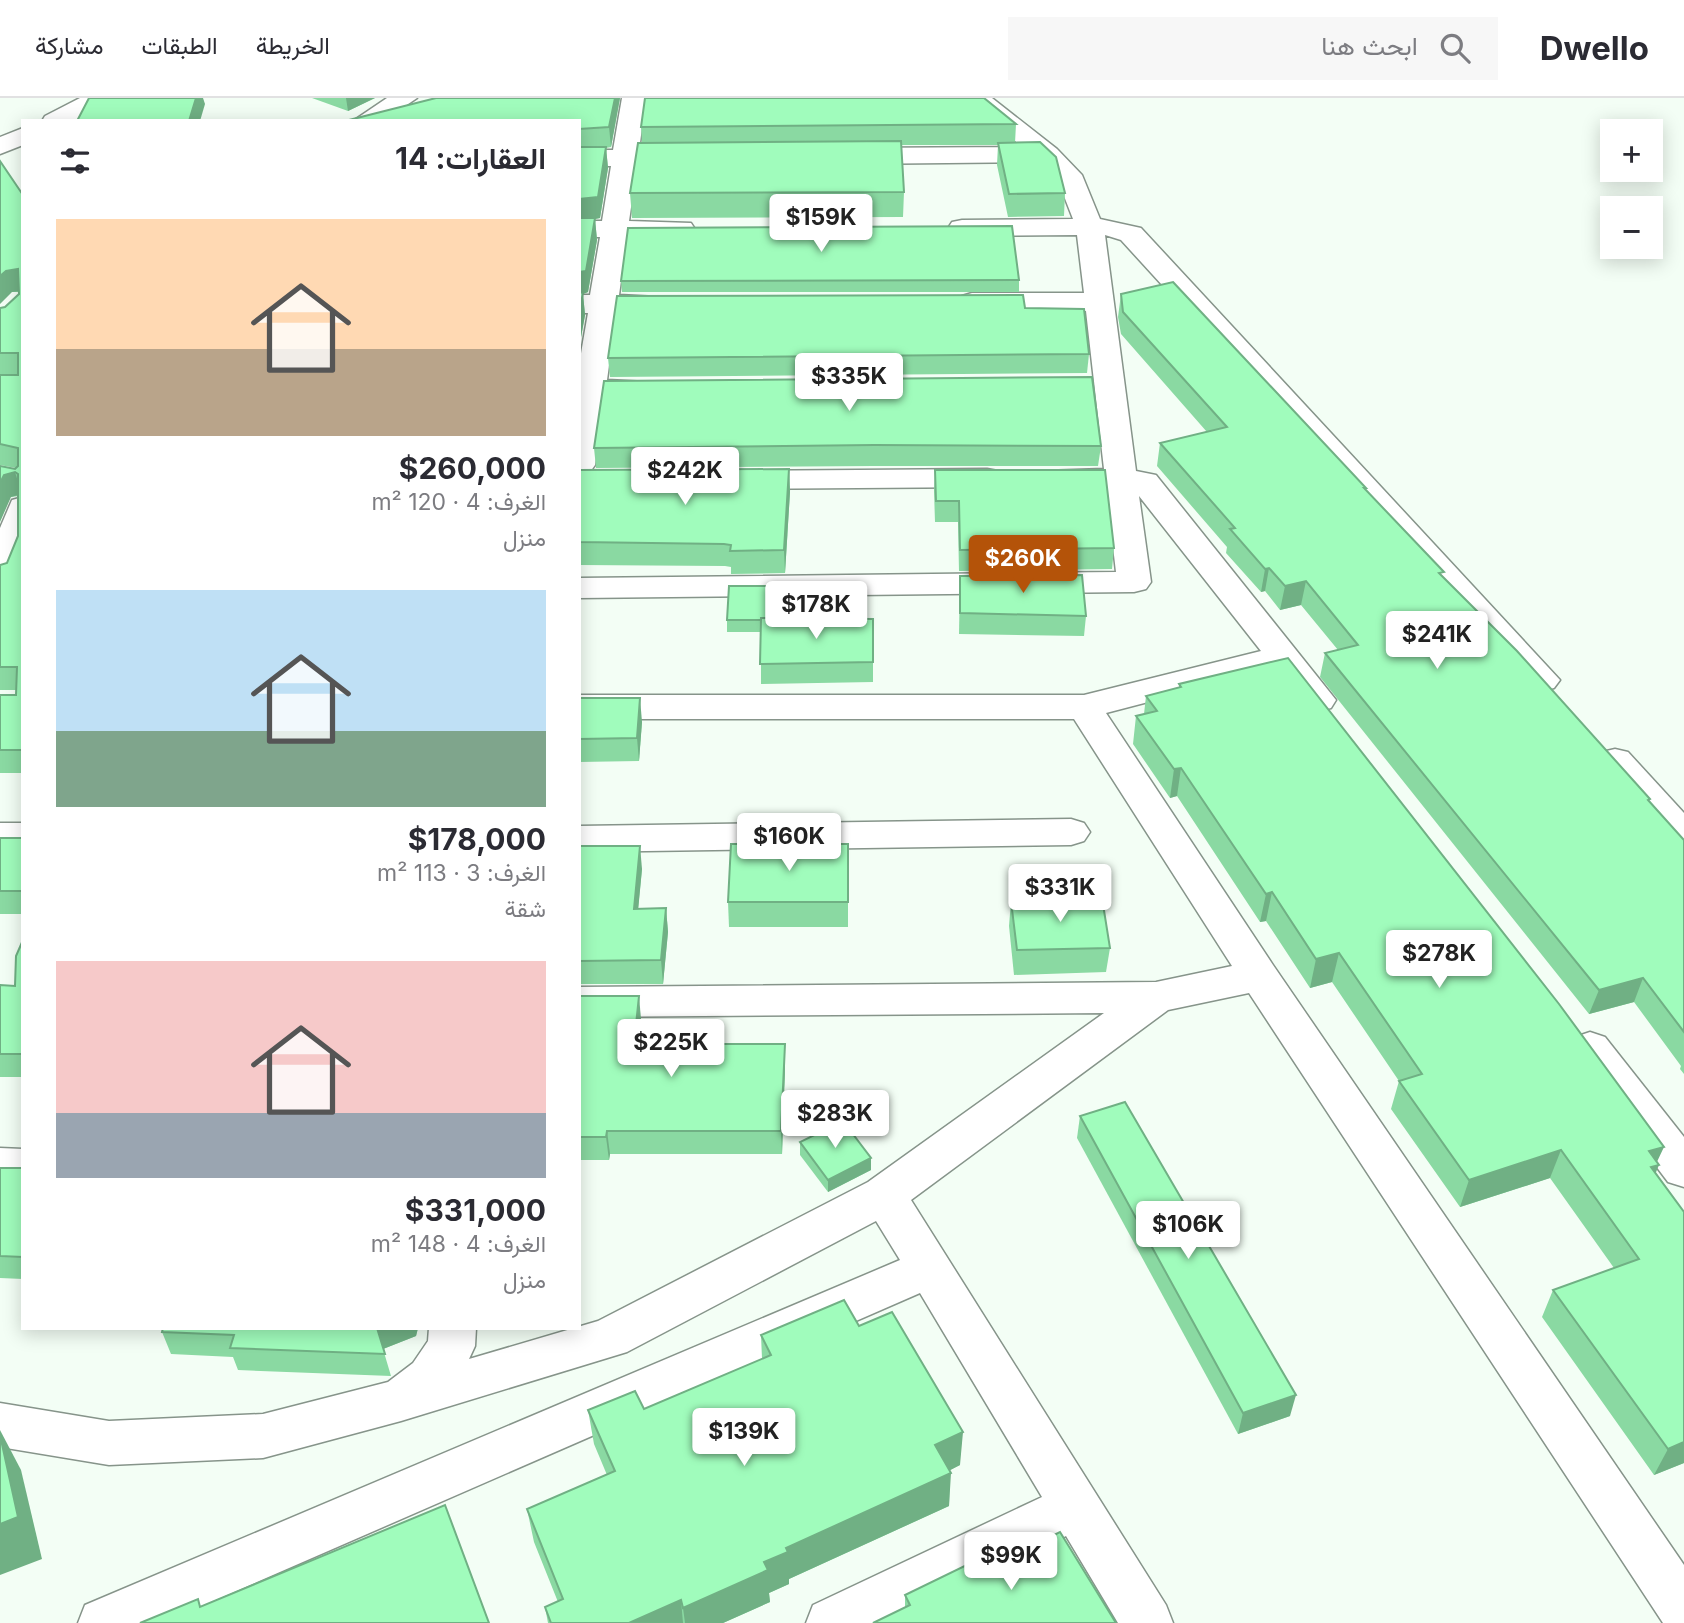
<!DOCTYPE html>
<html lang="ar">
<head>
<meta charset="utf-8">
<style>
  body { margin:0; font-family:Inter,Vazirmatn,sans-serif; background:#f7f7f7; color:#2b2b33; direction:rtl; height:100vh; display:flex; flex-direction:column; font-size:26px; white-space:nowrap }
  * { box-sizing:border-box; margin:0 }
  p { font-size:23px; color:#7c7c81 }
  .icon { flex:none; width:38px; height:38px; fill:none; stroke:currentColor; stroke-width:2; stroke-linecap:round; stroke-linejoin:round }
  .map { position:relative; flex:1; overflow:hidden; direction:ltr }
  .panel { position:absolute; left:21px; top:21px; width:560px; height:1211px; display:flex; flex-direction:column; background:#fff; border-radius:0px; box-shadow:0 4px 18px #0003; direction:rtl }
  .panel>* { flex:none }
  .buttons { position:absolute; left:1600px; top:21px; display:grid; gap:14px }
  .buttons a { display:grid; place-items:center; width:63px; height:63px; border-radius:0px; background:#fff; box-shadow:0 4px 18px #0003; font-size:35px }
  .price { position:absolute; translate:-50% -60px; padding:0 16px; border-radius:7px; background:#fff; color:#222; font-size:23px; line-height:46px; filter:drop-shadow(0 2px 4px #0008) }
  .price::after { content:''; position:absolute; left:50%; top:42px; width:21px; height:16px; margin-left:-10px; background:inherit; clip-path:polygon(0 0,100% 0,50% 100%) }
  .price.selected { background:#b45309; color:#fff }
  ul { padding:0; list-style:none }
  li { display:grid; align-content:center; gap:14px; height:371px; padding:0 35px }
  li span { display:grid; place-items:center; height:217px; border-radius:0px; color:#555 }
  li>.icon { margin-inline-start:auto }
  span .icon { width:126px; height:126px; fill:#fffc; stroke-width:1 }
  li b { font-size:30px }
  h2 { display:flex; justify-content:space-between; align-items:center; height:84px; padding:0 35px; font-size:30px }
  header { display:flex; align-items:center; gap:42px; box-sizing:border-box; height:98px; padding:0 35px; background:#fff; border-bottom:2px solid #e1e1e2 }
  header strong { font-size:33px }
  nav { display:flex; gap:38px; margin-inline-start:auto; font-size:24px }
  .search { width:490px; height:63px; background:#f7f7f7; display:flex; align-items:center; gap:18px; box-sizing:border-box; padding:0 24px; border-radius:0px; color:#7c7c81; font-size:26px }
  .map>svg:first-child { display:block }
</style>
</head>
<body>
<header>
<strong>Dwello</strong>
<div class="search"><svg class="icon" aria-label="search" viewBox="0 0 24 24"><circle cx="10" cy="10" r="6"/><path d="M15 15l6 6"/></svg>ابحث هنا</div>
<nav><a>الخريطة</a><a>الطبقات</a><a>مشاركة</a></nav>
</header>
<div class="map">
<svg width="1684" height="1525" viewBox="0 0 1684 1525">
  <rect width="100%" height="100%" fill="#f3fef5"/>
  <g fill="none" stroke-linecap="round" stroke-linejoin="round">
    <!-- street casing -->
    <g stroke="#86948a" stroke-width="3">
      <g id="street">
        <path d="M80,0h31l-3,5 -34,18h-32l3,-5z"/>
        <path d="M387,0h30l-34,23h-30z"/>
        <path d="M622,0h24l-7,52 59,3 4,5 -4,5 -61,3 -8,55 62,2 4,6 -4,6 -64,2 -8,58 58,3 4,6 -4,6 -61,3 -9,67 60,3 4,6 -4,6 -63,3 -9,67 -5,7 -11,2v-109l9,-52h-9v-18h11l10,-58h-21v-16h23l9,-55h-32v-16h34z"/>
        <path d="M964,0h28l65,51 25,26 18,44 41,9 419,452 -6,8 -12,3 -12,-3 -409,-448 -16,-5 31,236 20,4 180,225 -5,8c-29,8 -40,-18 -56,-39l-169,44 167,252 411,600v58h-21l-414,-630 -81,17 -257,190 255,405 7,18h-55l-52,-87 -179,87h-81l7,-18 229,-108 -122,-204 -757,330h-85l7,-18 815,-345 -24,-39 -249,131 -226,69 -138,37 -154,7 -109,-18v-44l109,18 154,-7 125,-32 25,-19 15,-22 1,-13h47l-1,18 -6,13 129,-38 270,-139 236,-169 -525,4v-30l577,-5 76,-16 -158,-247h-495v-24h505l177,-44 -122,-155 12,86 -5,7 -12,3 -555,6v-20l537,-6 -10,-85 -63,-2 -5,-7 5,-7 61,-2 -18,-158h-114l-10,-3 -4,-6 4,-6 10,-3h112l-7,-58 -115,1 -10,-2 -4,-6 4,-6 10,-2 111,-1 -16,-41 -18,-16 -188,2 -9,-3 -4,-5 4,-5 9,-3 171,-1z"/>
        <path d="M23,30v17l-23,9v-17z"/>
        <path d="M987,371l11,2 5,7 -5,7 -11,2 -248,2 -11,-2 -5,-7 5,-7 11,-2z"/>
        <path d="M23,399v62l-11,26 -12,3v-60l12,-28z"/>
        <path d="M1615,651l13,3 56,61v37l-13,-4 -69,-76 -5,-9 5,-9z"/>
        <path d="M1071,721l13,4 6,9 -6,9 -13,4 -492,7v-26z"/>
        <rect x="0" y="725" width="23" height="26"/>
        <path d="M1590,934l15,5 79,100v50l-16,-5 -93,-123 -6,-11 6,-11z"/>
        <path d="M0,1050l23,1v36l-23,-1z"/>
      </g>
    </g>
    <!-- street -->
    <use href="#street" fill="#fff" fill-rule="evenodd"/>
  </g>
  <!-- wall -->
  <g fill="#8ad9a2">
    <path d="M312,0h63l-27,13z"/>
    <path d="M436,0h184l-9,49 -5,1 2,20 -8,50 -5,1 2,21 -9,52 -5,2 2,21 -6,33v-227z"/>
    <path d="M1016,26l-1,19 50,50 -1,23 -56,1 -11,-52 1,-20h-97l3,47 -1,25 -271,1 -2,-25 12,-50 -1,-16z"/>
    <path d="M23,97v578h-23v-78h16v-5h-16v-125l7,-2 11,-27v-40l-7,1 5,-29 -16,-3v-157l5,-1 14,-13v-2h-7z"/>
    <path d="M1019,182v12h-397l-1,-11z"/>
    <path d="M1121,196l245,194v3l77,86 241,263v234l-4,-5 1,-3 -47,-64 -45,12 -269,-337 5,-24 13,-3 -37,-45 -21,5 -15,-19 -4,1 -35,-39 1,-6 -70,-81 3,-23 47,-11 -86,-98 -3,-17z"/>
    <path d="M1025,210l64,46 -2,19 -477,4 -2,-19z"/>
    <path d="M604,283l497,65 -3,20h-225l-277,2 -2,-20z"/>
    <path d="M789,371l1,23 -5,81 -54,1v-7l-6,-1 -146,-1v-95z"/>
    <path d="M935,372l179,78 -2,21 -153,2 -1,-49h-23l-1,-31z"/>
    <path d="M960,478l126,40 -2,20 -125,-2z"/>
    <path d="M783,500l-1,20 91,44v20l-112,2v-52h-34v-12z"/>
    <path d="M1179,586l478,478 -1,11 28,39v251l-30,12 -112,-158 11,-27 61,-22 -64,-90 -90,29 -69,-98 8,-28 -67,-99 -22,6 -44,-67 -6,1 -83,-126 -7,2 -37,-54 3,-28 8,-2 2,-18 33,-8z"/>
    <path d="M579,600l63,24 -3,39 -60,1z"/>
    <rect x="0" y="740" width="23" height="76"/>
    <path d="M848,746v83h-119l-1,-25z"/>
    <path d="M579,748l63,23 -4,40 28,-1 2,24 -5,52h-84z"/>
    <path d="M1011,803l99,47 -4,24 -92,3 -5,-49z"/>
    <path d="M23,842v137h-23v-92l15,1z"/>
    <path d="M579,898l62,23 -2,25h146v23l-3,87h-172l-1,6h-30z"/>
    <path d="M1080,1018l210,300 -52,18 -161,-296z"/>
    <path d="M800,1044l71,16v12l-43,22 -28,-37z"/>
    <path d="M0,1070h23v111l-23,-1z"/>
    <path d="M859,1228l101,139 -10,5 -1,36 -160,73v5l-20,9 1,9 -47,21h-175l-3,-16 13,-5 -24,-60 -7,-33 80,-34 -13,-31 -6,-34 56,-1 118,-50 -1,-24z"/>
    <path d="M163,1230h255l-2,8 -33,13 8,27 -153,-6 -5,-13 -62,-3 -9,-22z"/>
    <path d="M987,1470l-82,39v-12z"/>
  </g>
  <!-- shaded-wall -->
  <g fill="#70b084">
    <path d="M196,0h7l2,6 -5,17h-11z"/>
    <path d="M346,0h29l-27,13z"/>
    <path d="M615,0h5l-9,49 -2,-20z"/>
    <path d="M606,49l2,21 -8,50 -5,1 2,21 -9,52 -5,2 2,21 -6,33v-149z"/>
    <path d="M18,171l5,22 -11,1 -12,12v-28l6,-5z"/>
    <path d="M789,371l1,23 -5,81 -1,-23z"/>
    <path d="M15,374l7,22 -11,3 -11,25v-39l4,-8z"/>
    <path d="M1269,470l-4,23 -4,1 4,-23z"/>
    <path d="M1306,483l-5,24 -21,5 5,-24z"/>
    <path d="M640,600l2,24 -3,39 -2,-23z"/>
    <path d="M1181,670l-4,28 -7,2 4,-29z"/>
    <path d="M640,748l2,23 -6,63 -2,-23z"/>
    <path d="M1272,794l-6,29 -6,1 6,-28z"/>
    <path d="M666,810l2,24 -5,52 -2,-24z"/>
    <path d="M1339,855l-7,29 -22,6 6,-29z"/>
    <path d="M1643,880l-9,24 -45,12 10,-24z"/>
    <path d="M639,898l2,23 -5,48 -2,-23z"/>
    <path d="M785,946v23l-3,87 -1,-23z"/>
    <path d="M607,1033l3,23 -1,6 -3,-23z"/>
    <path d="M1664,1049l-9,19 4,-1 -12,28 2,-42z"/>
    <path d="M1561,1052l-11,28 -90,29 9,-27z"/>
    <path d="M871,1060v12l-43,22v-12z"/>
    <path d="M377,1230h41l-2,8 -33,13z"/>
    <path d="M1296,1297l-6,21 -52,18 5,-21z"/>
    <path d="M0,1332l21,40 21,89 -42,16z"/>
    <path d="M963,1334l-3,33 -27,14 2,-34z"/>
    <path d="M1684,1344v21l-30,12 14,-26z"/>
    <path d="M951,1375l-2,33 -160,73v5l-20,9 1,9 -47,21h-38l-2,-15 81,-46 22,-14z"/>
    <path d="M681,1502l2,23h-54z"/>
  </g>
  <!-- building -->
  <g fill="#a0fcbc" stroke="#70b084" stroke-width="2">
    <path d="M89,0h107l-7,23h-112z"/>
    <path d="M436,0h179l-6,29 -30,2v-8h-234z"/>
    <path d="M645,0h339l32,26 -375,3z"/>
    <path d="M901,43l3,51 -274,1 8,-50z"/>
    <path d="M1040,44l16,15 9,36 -56,1 -11,-51z"/>
    <path d="M579,49h27l-8,50 -19,2z"/>
    <path d="M0,63l23,34v555h-23v-55h16l1,-28h-17v-102l7,-2 11,-27v-62l-3,-2 -11,3 -4,8v-17l15,3 3,-3v-18l-18,-4v-69h18v-22h-18v-45l5,-1 14,-13 -1,-25 -12,2 -6,5z"/>
    <path d="M579,120h16l-9,53 -7,1z"/>
    <path d="M1012,128l7,54 -398,1 7,-53z"/>
    <path d="M1173,184l193,206h-2l80,84 -5,1 78,78 133,148 -2,1 36,40v192l-41,-54 -44,12 -274,-337 33,-8 -52,-64 -21,5 -16,-18 -4,1 -35,-40 5,-1 -75,-85 67,-16 -104,-115 -2,-18z"/>
    <path d="M579,194l4,1 -4,20z"/>
    <path d="M1023,197l2,13 59,1 5,45 -481,4 9,-62z"/>
    <path d="M1092,279l9,69 -227,-1 -280,3 10,-67z"/>
    <path d="M789,371l-5,81 -54,1 1,-6 -7,-1 -145,-2v-72z"/>
    <path d="M935,372h170l9,78 -154,2 -1,-49h-23z"/>
    <path d="M1082,477l4,41 -126,-3v-37z"/>
    <path d="M729,488h54l-2,32h-20v2h-34z"/>
    <path d="M761,520l112,1v43l-113,2z"/>
    <path d="M1288,560l271,346 105,143 -15,4 10,14 -8,2 33,45v230l-16,7 -115,-159 86,-31 -78,-109 -92,30 -70,-99 23,-7 -83,-121 -23,6 -44,-67 -6,2 -85,-126 -7,1 -38,-53 21,-5 -11,-15 35,-9 -2,-3z"/>
    <path d="M579,600h61l-3,40 -58,1z"/>
    <rect x="0" y="740" width="23" height="53"/>
    <path d="M731,746h117v58h-120z"/>
    <path d="M579,748h61l-6,63 32,-1 -5,52 -82,1z"/>
    <path d="M1102,800l8,50 -93,2 -6,-49z"/>
    <path d="M23,842v114h-23v-69l15,1 1,-30z"/>
    <path d="M579,898h60l-5,48h151l-4,87h-174l-1,6h-27z"/>
    <path d="M1125,1004l171,293 -53,18 -163,-297z"/>
    <path d="M843,1023l28,37 -43,22 -28,-38z"/>
    <path d="M0,1070h23v89l-23,-1z"/>
    <path d="M844,1202l15,26 33,-14 71,120 -28,13 16,28 -165,75 2,4 -24,10 4,8 -85,38 -2,-8 -52,23h-78l-6,-16 18,-8 -36,-90 88,-38 -27,-61 47,-19 9,18 127,-54 -10,-20z"/>
    <path d="M163,1230h214l8,26 -155,-6 4,-13 -72,-3z"/>
    <path d="M0,1337l18,82 -18,7z"/>
    <path d="M445,1407l44,118h-349l58,-24 2,8z"/>
    <path d="M1060,1434l56,91h-243l37,-18 -5,-10 76,-37 6,10z"/>
  </g>
</svg>
<div class="buttons">
<a>+</a>
<a>−</a>
</div>
<b class="price" style="left:821px;top:156px">$159K</b>
<b class="price" style="left:849px;top:315px">$335K</b>
<b class="price" style="left:685px;top:409px">$242K</b>
<b class="price selected" style="left:1023px;top:497px">$260K</b>
<b class="price" style="left:816px;top:543px">$178K</b>
<b class="price" style="left:1437px;top:573px">$241K</b>
<b class="price" style="left:789px;top:775px">$160K</b>
<b class="price" style="left:1060px;top:826px">$331K</b>
<b class="price" style="left:1439px;top:892px">$278K</b>
<b class="price" style="left:671px;top:981px">$225K</b>
<b class="price" style="left:835px;top:1052px">$283K</b>
<b class="price" style="left:1188px;top:1163px">$106K</b>
<b class="price" style="left:744px;top:1370px">$139K</b>
<b class="price" style="left:1011px;top:1494px">$99K</b>
<section class="panel">
<h2>العقارات: 14<svg class="icon" aria-label="filters" viewBox="0 0 24 24"><path d="M4 7h16M4 17h16"/><circle cx="9" cy="7" r="2"/><circle cx="15" cy="17" r="2"/></svg></h2>
<ul>
<li><span style="background:linear-gradient(#ffd9b3 60%,#b9a48a 0)"><svg class="icon" aria-label="home" viewBox="0 0 24 24"><path d="M3 11l9-7 9 7M6 9v11h12V9"/></svg></span><div><b>$260,000</b><p>الغرف: 4 · 120 m²</p><p>منزل</p></div></li>
<li><span style="background:linear-gradient(#bfe0f5 65%,#7fa58c 0)"><svg class="icon" aria-label="home" viewBox="0 0 24 24"><path d="M3 11l9-7 9 7M6 9v11h12V9"/></svg></span><div><b>$178,000</b><p>الغرف: 3 · 113 m²</p><p>شقة</p></div></li>
<li><span style="background:linear-gradient(#f6c9c9 70%,#9aa5b1 0)"><svg class="icon" aria-label="home" viewBox="0 0 24 24"><path d="M3 11l9-7 9 7M6 9v11h12V9"/></svg></span><div><b>$331,000</b><p>الغرف: 4 · 148 m²</p><p>منزل</p></div></li>
</ul>
</section>
</div>
</body>
</html>
